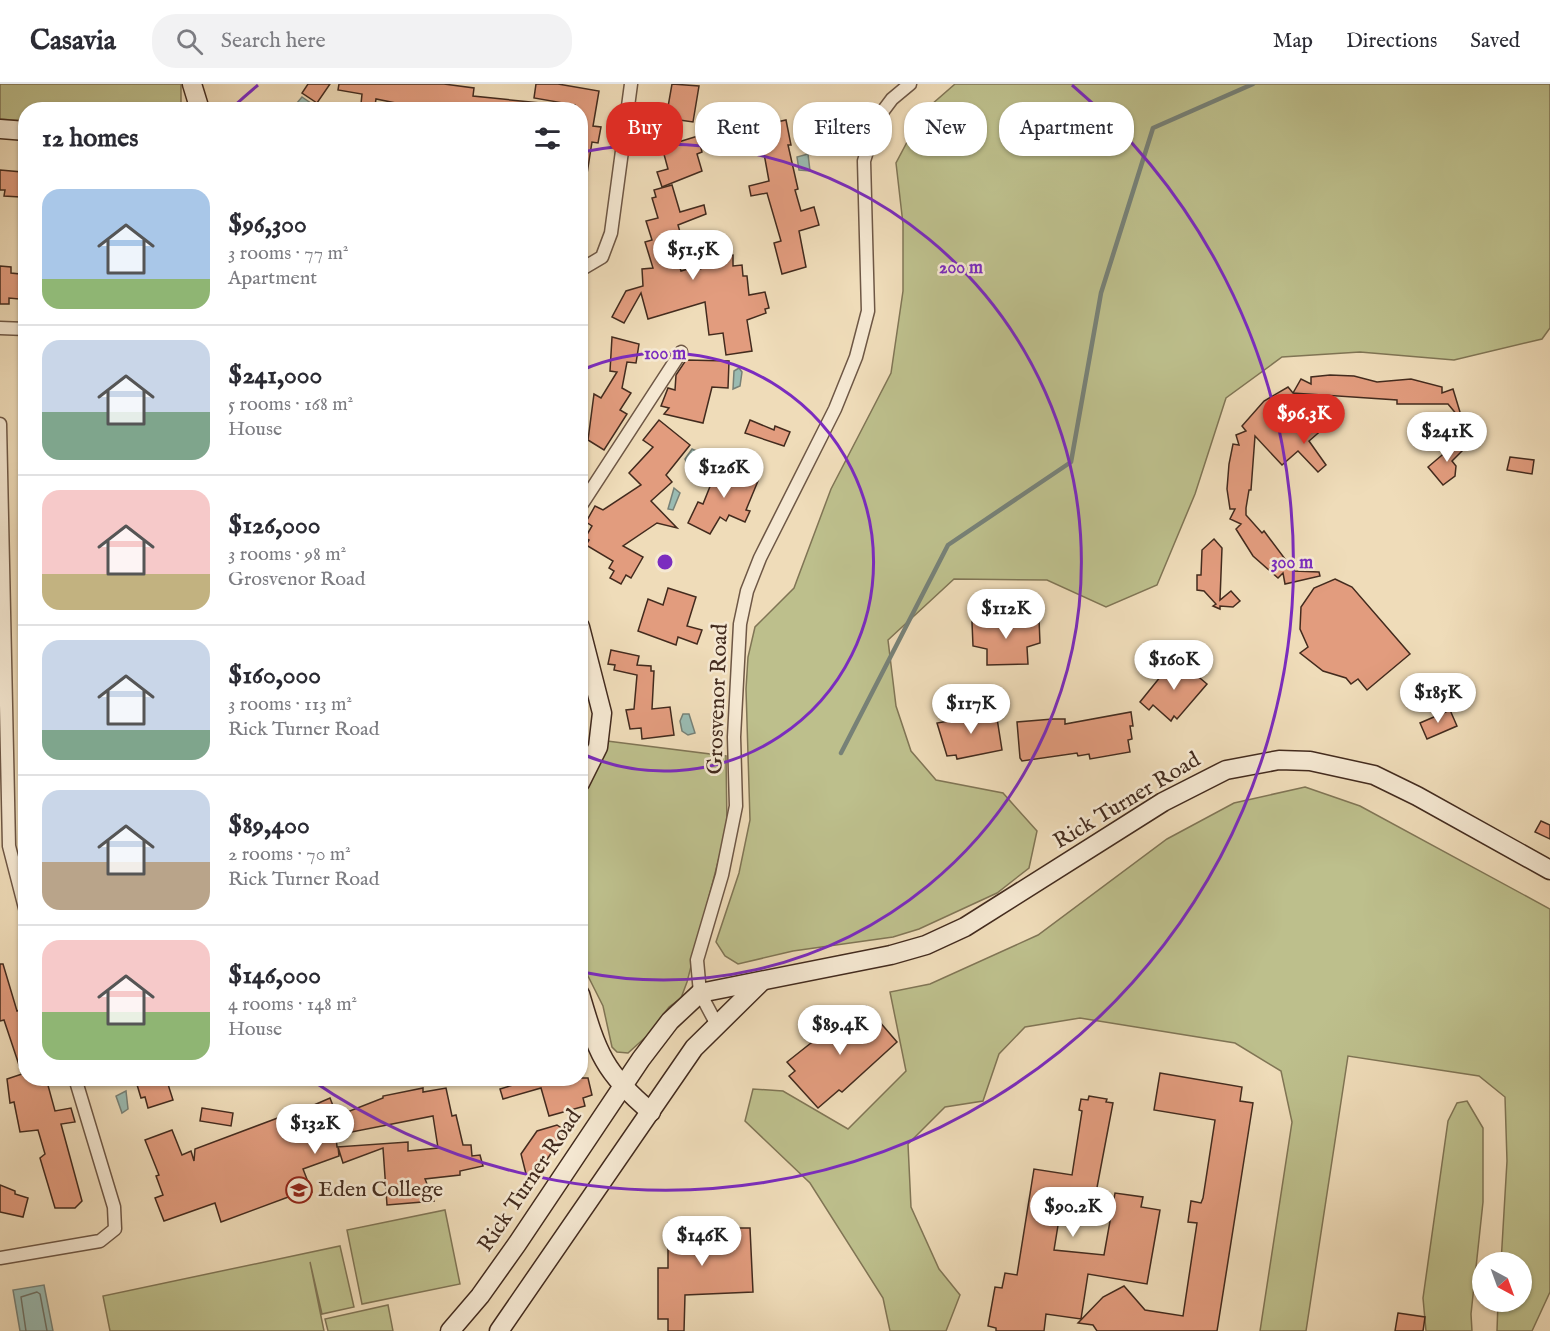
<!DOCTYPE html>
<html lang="en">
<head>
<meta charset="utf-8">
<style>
  body { margin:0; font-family:"IM FELL English",serif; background:#f2f2f3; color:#2b2b33; height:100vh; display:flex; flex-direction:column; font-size:22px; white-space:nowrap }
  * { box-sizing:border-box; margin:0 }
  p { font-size:20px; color:#7c7c81 }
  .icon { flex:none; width:33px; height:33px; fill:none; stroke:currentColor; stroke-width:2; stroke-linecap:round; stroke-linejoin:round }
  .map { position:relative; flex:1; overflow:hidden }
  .sheet { position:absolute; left:18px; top:18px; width:570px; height:984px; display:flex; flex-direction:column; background:#fff; border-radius:24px; box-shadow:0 2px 4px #0004 }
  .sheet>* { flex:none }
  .top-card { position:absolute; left:606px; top:18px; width:570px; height:54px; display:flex; gap:12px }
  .needle { width:39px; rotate:139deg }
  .fabs { position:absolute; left:1472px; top:1168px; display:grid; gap:12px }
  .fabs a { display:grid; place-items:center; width:60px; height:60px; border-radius:50%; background:#fff; box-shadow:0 2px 4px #0004; font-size:30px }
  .price { position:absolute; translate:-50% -51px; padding:0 14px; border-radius:21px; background:#fff; color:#222; font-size:20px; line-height:39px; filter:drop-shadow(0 2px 3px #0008) }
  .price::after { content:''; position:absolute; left:50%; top:36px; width:18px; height:14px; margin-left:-9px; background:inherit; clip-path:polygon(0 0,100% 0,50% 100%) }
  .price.active { background:#d93025; color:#fff }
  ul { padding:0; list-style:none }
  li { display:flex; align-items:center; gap:18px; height:150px; padding:0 24px }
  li+li { border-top:2px solid #e1e1e2 }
  li span { display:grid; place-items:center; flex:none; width:168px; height:120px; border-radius:18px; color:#555 }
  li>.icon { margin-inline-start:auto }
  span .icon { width:72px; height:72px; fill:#fffc; stroke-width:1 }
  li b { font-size:26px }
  h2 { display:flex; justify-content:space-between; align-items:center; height:72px; padding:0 24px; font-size:26px }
  .chip { padding:0 21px; border-radius:24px; background:#fff; box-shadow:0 2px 4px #0004; font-size:21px; line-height:54px }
  .chip.active { background:#d93025; color:#fff }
  header { display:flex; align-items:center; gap:36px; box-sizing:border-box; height:84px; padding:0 30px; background:#fff; border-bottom:2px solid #e1e1e2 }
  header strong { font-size:28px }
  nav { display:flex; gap:33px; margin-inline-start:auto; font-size:21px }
  .search { width:420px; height:54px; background:#f2f2f3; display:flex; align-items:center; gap:15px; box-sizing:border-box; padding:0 21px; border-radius:24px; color:#7c7c81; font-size:22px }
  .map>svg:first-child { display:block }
</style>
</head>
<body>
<header>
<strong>Casavia</strong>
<div class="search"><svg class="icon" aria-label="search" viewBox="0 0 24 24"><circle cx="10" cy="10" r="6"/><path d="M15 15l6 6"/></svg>Search here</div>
<nav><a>Map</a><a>Directions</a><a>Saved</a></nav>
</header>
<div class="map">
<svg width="1550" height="1247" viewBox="0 0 1550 1247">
  <rect width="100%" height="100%" fill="#efdcb9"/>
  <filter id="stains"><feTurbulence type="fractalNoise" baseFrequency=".00333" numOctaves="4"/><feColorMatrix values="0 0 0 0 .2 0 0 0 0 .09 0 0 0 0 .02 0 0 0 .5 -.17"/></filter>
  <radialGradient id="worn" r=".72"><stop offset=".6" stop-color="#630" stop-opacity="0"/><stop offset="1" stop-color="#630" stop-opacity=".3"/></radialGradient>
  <!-- green -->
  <g fill="#bdbf8c" stroke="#807555" stroke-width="1.5">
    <path d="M0,0h181v25l-155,1 -1,11 -25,-2z"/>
    <path d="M955,0h595v244l-8,11 -88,21 -94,-8 -78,5 -56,41 -31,96 -38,91 -51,22 -59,-27 -93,-1 -66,61 8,66 15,45 25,29 67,13 34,38 -8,37 -32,25 -78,36 -26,8 -100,14 -55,13 -13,-8 -9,-14 23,-69 11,-53 -4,-131 2,-32 7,-30 39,-39 37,-99 60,-116 12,-82v-67l-7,-61 27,-51z"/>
    <path d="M607,657l119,15 1,71 -40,155 -6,16 -12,9 -21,28 -20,18 -11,-1 -5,-5 -9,-41 -22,-44 -1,-164 16,-27z"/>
    <path d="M1305,703l55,19 190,103v383l-18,39h-35l1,-29h23v-39h-20l6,-102 -2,-64 -26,-21 -131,-20 -42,275h-46l32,-209 -11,-51 -46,-28 -155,-25 -55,9 -26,27 -16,47 -38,6 -37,37 3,63 28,62 21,26 -14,36h-56l-7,-33 -73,-115 -65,-62 8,-32 30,2 65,38 58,-58 -16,-79 40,-8 108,-49 129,-96 67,-36z"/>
    <path d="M1467,1017l16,27v74l-12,112 1,17h-46l-3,-33 25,-177 9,-18z"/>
    <path d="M445,1126l15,74 -98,20 -15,-74z"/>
    <path d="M340,1162l14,61 -32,7 -12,-52 14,69h-214l-7,-35z"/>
    <path d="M388,1221l5,26h-65l-3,-12z"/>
  </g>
  <!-- water -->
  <g fill="#9abbb2" stroke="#778177" stroke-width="1.5">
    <path d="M302,13l16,11 -14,1 -7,-6z"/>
    <path d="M808,70l2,17 -11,-1 -2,-13z"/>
    <path d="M739,284l3,4 -2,14 -7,3 1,-18z"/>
    <path d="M692,365l9,4 -7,14 -5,1 -4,-9z"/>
    <path d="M674,404l6,5 -7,17 -5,-1z"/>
    <path d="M683,630h6l6,19 -7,2 -6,-4 -2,-10z"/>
    <path d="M126,1007l2,18 -6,4 -6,-17z"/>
    <path d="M44,1201l9,46h-33l-7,-41z"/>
  </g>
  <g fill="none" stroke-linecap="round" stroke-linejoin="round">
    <!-- shore -->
    <path stroke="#6e7368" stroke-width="1.5" d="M26,1247l-5,-34 16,-5 3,2 7,37"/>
    <!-- stream -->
    <path stroke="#778177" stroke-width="4.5" d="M841,669l107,-208 123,-83 30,-169 52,-165 100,-44"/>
  </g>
  <!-- building -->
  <g fill="#e29c7e" stroke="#432b1e" stroke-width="1.5" fill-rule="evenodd">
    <path d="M308,0h22l-13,19 -15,-10z"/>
    <path d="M339,0h105l30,4 -1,8 67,7 -1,7h-134l1,-5 -30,-6 -1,7 -14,-2 1,-10 -24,-4z"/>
    <path d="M536,0h22l41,7 -6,35 8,1 -3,16 -6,-1 -5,32 -7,-1v-63h-6l1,-5 -41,-7z"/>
    <path d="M672,0l27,2 -6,36 -27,-4z"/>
    <path d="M786,36l5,25h-3l10,44 -3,1 6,21 13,-4 5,18 -20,6 7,36 -24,7 -8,-31 7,-2 -14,-48 -16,3 -2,-10 20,-5 -10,-55z"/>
    <path d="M653,43l14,2 -3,16 -14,-2z"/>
    <path d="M698,52l4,16 -5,2 5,17 -40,16 -5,-15 11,-3 -6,-22z"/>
    <path d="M0,86l22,2 -2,25 -16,-1 1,-6h-5z"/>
    <path d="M672,101l8,27 24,-7 2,9 -28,11 6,21 -10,3 7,22 7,-2 1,3 28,-8 -1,-8 17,-1v11l9,-1 1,11h4l2,19 16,-3 4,16 -4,1 1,4 -19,7 5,31 -26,4 -3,-22 -14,2 -4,-33 -57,17 -7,-26 -17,30 -12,-6 14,-26 17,-5 -1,-17 11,-1 -8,-26 7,-2 -6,-19 12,-3 -6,-20 4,-1 -2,-7z"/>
    <path d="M0,182l11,1v6l9,1 -1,25 -10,-1v6h-9z"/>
    <path d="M612,253l27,7 -3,19 -9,-1 -5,26 9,5 -11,17 7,4 -23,36 -16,-10 6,-46 7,4 16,-26 -7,-1z"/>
    <path d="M686,276l43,1 -1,27 -16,-1 -9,36 -39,-9 5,-6 -8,-2 7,-18 7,2 1,-15z"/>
    <path d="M1330,291l24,1 23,6 34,-3 31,8v6l11,-4 10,33 -15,-18h-51v-4l-103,-7 30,35 -15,13 17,24 -8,7 -20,-21 -16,14 -27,-29 -4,54h-2l-3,18v7l16,18 2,-2 30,40 25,1 1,4 -35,8 -2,-11 -5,5 -25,-22 -17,-27 5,-5 -11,-5 5,-10h-5l-3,-20 2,-25 4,-20 6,1 -3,-10 10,-4 -4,-5 22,-25 24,-14 5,6 8,-14 10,5v-7z"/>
    <path d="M659,336l31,25 -24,30 6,7 -21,19 26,27 -20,-5 -34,23 20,11 -12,21 -5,-3 -5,9 -11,-6 4,-7 -5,-3 4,-7 -27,-16 3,-5 -4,-2 7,-12 -6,-4 9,-16 8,4 38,-25 -12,-12 24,-26 -10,-7z"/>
    <path d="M750,336l24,10 1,-4 15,6 -6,14 -39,-13z"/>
    <path d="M1461,355l6,7 -15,15 4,5 -1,10 -12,9 -15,-18z"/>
    <path d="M1510,373l24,3 -2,14 -25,-4z"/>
    <path d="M719,380l39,17 -12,29 4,1 -5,11 -16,-7 -3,6 -6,-4 -10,17 -22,-11 10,-21 5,2z"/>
    <path d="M1214,455l8,9 -2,52 11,-9 9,10 -7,6 -13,-1v3l-7,-3 3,-2 -12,-13 -7,-1v-15h4l1,-25z"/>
    <path d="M1335,495l17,8 58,67 -43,36 -9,-11 -7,5 -5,-6 -23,-7 -23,-18 8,-6 -8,-18 1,-22 13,-19z"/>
    <path d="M668,504l28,9 -9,29 15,4 -5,14 -19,-7 -2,8 -38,-14 10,-32 15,6z"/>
    <path d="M1039,535l1,24 -13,4 1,17 -41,1v-16l-14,-3 -1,-24z"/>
    <path d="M611,566l28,6 -2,9 14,1v5h3l-2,38 18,-2 4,28 -32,4 -1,-11 -11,1 -4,-19 8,-1 3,-34 -23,-5 1,-5 -7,-1z"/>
    <path d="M1180,574l9,7 -2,2 20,17 -30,35 -3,-3 -3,5 -18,-16 -4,5 -9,-8 29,-36 2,2z"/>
    <path d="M1450,626l7,16 -30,13 -7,-16z"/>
    <path d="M983,627l1,4 12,-3 6,38 -45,9 -1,-4 -9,1 -10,-33 12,-2 -1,-3z"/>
    <path d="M1131,628l2,14h-3l2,13 -4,1 2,12 -40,7 -1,-5 -11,2 -1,-3 -55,8 -2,-3 -3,-36 36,-3h12v5z"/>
    <path d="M1541,737l9,4v14l-15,-7z"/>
    <path d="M0,880h3l14,47 9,-3v70h20l9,33 16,-3 4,14 -14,2 21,77 -7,7h-20l-15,-50 5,-4 -7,-24 -18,2 -6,-30 -4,1 -3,-24 15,-5 -18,-54 -4,1z"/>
    <path d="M866,922l31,36 -55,50 -3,-2 -21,18 -29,-32 6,-5 -8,-9 63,-50 3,4z"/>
    <path d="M1160,989l82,14 -2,14 13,2 -36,228h-120l-4,-6 -15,-2 25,-26 21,-11 21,24 38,6 14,-93 -9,-1 3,-21 10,2 2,-5 12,-78 -61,-10z"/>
    <path d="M135,994h31l7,22 -25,8 -3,-11 -4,1z"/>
    <path d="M536,994h52l4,17 -9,3 2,8 -36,10 -8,-28 -38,11 -3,-10z"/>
    <path d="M423,1004v4l23,-4 6,28 4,-1 7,30h8l1,11 8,-1 3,11 -23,5v4l-35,4 9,22 -47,4 -4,-57 -40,15 -5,-16 1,9 -36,13 9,23 -20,7 -1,-3 -70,26 -6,-19 -51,18 -9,-23 8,-3 -7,-19 3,-1 -14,-35 27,-10 10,25 9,-4 3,10 1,-12 96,-36 7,18 22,-9 -6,-17 16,-7 7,18 46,-18v-2zM433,1032l5,32 -30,3v-9l-71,5 -1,-12z"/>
    <path d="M1089,1012l18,3 -1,3 7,1 -18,95 -4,-1 -1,11 -6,-1 -1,4 -22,-4 -7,43 50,5 11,-62 28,4 -2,10 19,3 -13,74 -59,-10 -7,45 -35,-5 -2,17h-48v-3l-8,-2 7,-39 7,1 3,-15 12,2 17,-106 38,6 10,-64 -3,-1 2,-11 7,1z"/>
    <path d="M202,1024l31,5 -2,13 -31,-5z"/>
    <path d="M557,1041l9,6 -32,48 -8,-5 -5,-20 16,-23z"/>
    <path d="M0,1101l15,6v3l13,4 -5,19 -23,-5z"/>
    <path d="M668,1139h18l11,2v3h53l3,64 -68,3 -1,36h-16v-12h-10v-51h10z"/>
    <path d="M1398,1229l27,4 -2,14h-28z"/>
  </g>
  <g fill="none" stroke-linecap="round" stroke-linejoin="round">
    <!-- street casing -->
    <g stroke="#6e5745" stroke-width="15">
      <g id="street">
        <path d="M580,186l22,-13 9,-24 20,-149"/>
        <path d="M0,244l26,1"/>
        <path d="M0,340l9,422 17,66"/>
        <path d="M580,423l101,-155"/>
        <path d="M716,939l-16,-30 -3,-33 25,-85 14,-69 -2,-69 6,-113 7,-33 13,-33 75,-149 21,-52 12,-46 -4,-150 13,-42 15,-20 18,-15"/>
        <path d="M0,1174l100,-17 15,-12 -1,-22 -39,-129"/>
      </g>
    </g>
    <!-- secondary casing -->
    <g stroke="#432b1e" stroke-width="21">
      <g id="secondary">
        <path d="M192,0l8,26"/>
        <path d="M0,45l26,2"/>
        <path d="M580,543l22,86 -4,34 -18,36"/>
        <path d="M580,910c17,58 24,79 71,118"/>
        <path d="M450,1247l30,-35 37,-52 124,-185 29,-38 30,-28 191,-38 35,-10 39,-18 198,-125 63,-32 53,-10 31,1 64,14 43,21 133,74"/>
        <path d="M499,1247l195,-283 67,-66"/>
      </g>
    </g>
    <!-- street -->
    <use href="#street" stroke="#f5e8d2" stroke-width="12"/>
    <!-- secondary -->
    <use href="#secondary" stroke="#f5e8d2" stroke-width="18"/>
  </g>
  <!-- distance rings -->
  <g fill="none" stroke="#7b2cbf" stroke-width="3">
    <path d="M582 286A209 209 0 1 1 582 670"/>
    <path d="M582 68A418 418 0 1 1 582 888"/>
    <path d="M233 23A627 627 0 0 1 258 1M1072 1A627 627 0 0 1 310 995"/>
  </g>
  <!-- icons -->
  <defs>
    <g id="school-ring" transform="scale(1.35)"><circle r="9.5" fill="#f5e8d2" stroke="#8f2418" stroke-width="1.5"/><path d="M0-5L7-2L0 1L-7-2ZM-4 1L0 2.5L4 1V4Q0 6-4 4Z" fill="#8f2418"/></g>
  </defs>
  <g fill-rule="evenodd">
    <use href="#school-ring" x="299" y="1106"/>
  </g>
  <g text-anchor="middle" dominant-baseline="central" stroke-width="5" stroke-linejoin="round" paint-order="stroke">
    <!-- street labels -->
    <g font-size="22" fill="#432b1e" stroke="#f5e8d2">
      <text transform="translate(718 615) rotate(-88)">Grosvenor Road</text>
      <text transform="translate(1127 717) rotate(-31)">Rick Turner Road</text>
      <text transform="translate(530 1097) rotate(-56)">Rick Turner Road</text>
    </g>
    <!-- poi labels -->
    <g font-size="22" fill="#432b1e" stroke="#f5e8d2" text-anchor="start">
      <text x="318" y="1106">Eden College</text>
    </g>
  </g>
  <circle cx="665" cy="478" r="9" fill="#7b2cbf" stroke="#f5e8d2" stroke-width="3"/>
  <g font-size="18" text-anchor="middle" font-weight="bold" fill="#7b2cbf" stroke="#f5e8d2" stroke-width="5" stroke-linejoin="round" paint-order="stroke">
    <text x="961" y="189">200 m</text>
    <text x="665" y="275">100 m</text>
    <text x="1292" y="484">300 m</text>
  </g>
  <rect width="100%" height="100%" filter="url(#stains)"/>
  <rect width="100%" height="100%" fill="url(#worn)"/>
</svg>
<div class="fabs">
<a><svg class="needle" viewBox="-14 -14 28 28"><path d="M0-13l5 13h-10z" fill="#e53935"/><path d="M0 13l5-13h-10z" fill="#7c7c81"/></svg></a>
</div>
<b class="price" style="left:693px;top:197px">$51.5K</b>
<b class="price active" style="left:1304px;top:361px">$96.3K</b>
<b class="price" style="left:1447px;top:379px">$241K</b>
<b class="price" style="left:724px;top:415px">$126K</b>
<b class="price" style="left:1006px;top:556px">$112K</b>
<b class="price" style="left:1174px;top:607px">$160K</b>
<b class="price" style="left:1438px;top:640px">$185K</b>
<b class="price" style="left:971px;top:651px">$117K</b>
<b class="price" style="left:840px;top:972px">$89.4K</b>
<b class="price" style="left:315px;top:1071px">$132K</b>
<b class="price" style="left:1073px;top:1154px">$90.2K</b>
<b class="price" style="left:702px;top:1183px">$146K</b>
<div class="top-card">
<a class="chip active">Buy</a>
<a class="chip">Rent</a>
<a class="chip">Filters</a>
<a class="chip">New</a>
<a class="chip">Apartment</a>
</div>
<section class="sheet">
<h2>12 homes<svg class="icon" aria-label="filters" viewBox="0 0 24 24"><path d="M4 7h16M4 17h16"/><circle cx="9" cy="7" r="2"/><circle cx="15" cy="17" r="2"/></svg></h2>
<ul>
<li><span style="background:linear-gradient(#a9c7e8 75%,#8fb573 0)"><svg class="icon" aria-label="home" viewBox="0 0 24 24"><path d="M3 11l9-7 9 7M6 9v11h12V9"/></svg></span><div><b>$96,300</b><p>3 rooms · 77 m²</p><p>Apartment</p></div></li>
<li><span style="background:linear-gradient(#c9d6e8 60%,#7fa58c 0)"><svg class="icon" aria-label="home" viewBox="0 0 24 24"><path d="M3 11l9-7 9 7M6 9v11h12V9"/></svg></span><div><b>$241,000</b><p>5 rooms · 168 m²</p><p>House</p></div></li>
<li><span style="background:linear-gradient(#f6c9c9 70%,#c2b280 0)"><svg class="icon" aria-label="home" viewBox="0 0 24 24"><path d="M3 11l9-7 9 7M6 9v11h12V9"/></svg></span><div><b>$126,000</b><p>3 rooms · 98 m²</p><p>Grosvenor Road</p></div></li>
<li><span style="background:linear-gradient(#c9d6e8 75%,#7fa58c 0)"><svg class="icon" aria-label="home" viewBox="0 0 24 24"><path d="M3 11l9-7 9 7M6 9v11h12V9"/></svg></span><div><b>$160,000</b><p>3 rooms · 113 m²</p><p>Rick Turner Road</p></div></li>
<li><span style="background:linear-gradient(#c9d6e8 60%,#b9a48a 0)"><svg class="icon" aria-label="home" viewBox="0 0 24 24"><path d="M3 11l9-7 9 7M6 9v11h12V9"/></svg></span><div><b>$89,400</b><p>2 rooms · 70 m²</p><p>Rick Turner Road</p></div></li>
<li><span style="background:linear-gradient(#f6c9c9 60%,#8fb573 0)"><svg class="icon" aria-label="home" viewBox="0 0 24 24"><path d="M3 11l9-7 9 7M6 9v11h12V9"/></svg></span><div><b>$146,000</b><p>4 rooms · 148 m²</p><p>House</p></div></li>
</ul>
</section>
</div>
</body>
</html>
